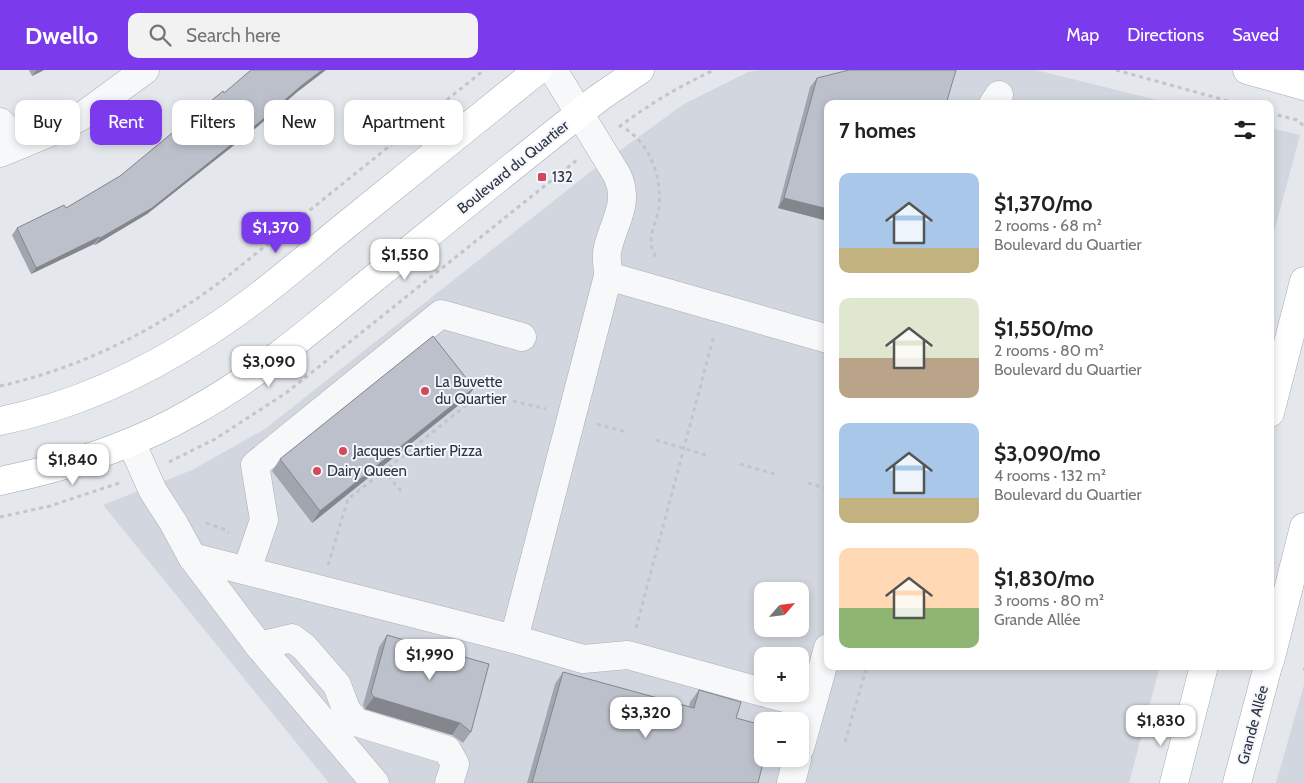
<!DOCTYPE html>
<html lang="en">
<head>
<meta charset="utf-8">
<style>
  body { margin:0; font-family:Cabin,sans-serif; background:#f2f2f2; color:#222; height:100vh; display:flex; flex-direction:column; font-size:19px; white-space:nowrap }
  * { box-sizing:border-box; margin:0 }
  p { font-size:16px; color:#767676 }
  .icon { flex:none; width:28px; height:28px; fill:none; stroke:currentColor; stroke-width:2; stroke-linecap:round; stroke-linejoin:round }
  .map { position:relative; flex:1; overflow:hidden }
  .details { position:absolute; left:824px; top:30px; width:450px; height:570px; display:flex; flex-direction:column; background:#fff; border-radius:10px; box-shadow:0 2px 8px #0003 }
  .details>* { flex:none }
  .top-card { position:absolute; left:15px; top:30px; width:475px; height:45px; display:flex; gap:10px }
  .needle { width:32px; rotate:62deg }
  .tools { position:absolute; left:754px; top:512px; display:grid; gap:10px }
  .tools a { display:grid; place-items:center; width:55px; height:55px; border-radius:10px; background:#fff; box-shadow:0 2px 8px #0003; font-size:25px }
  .price { position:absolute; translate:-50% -42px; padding:0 11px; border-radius:10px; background:#fff; color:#222; font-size:16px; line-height:32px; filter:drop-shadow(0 1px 2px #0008) }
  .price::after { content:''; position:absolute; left:50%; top:30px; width:15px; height:11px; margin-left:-8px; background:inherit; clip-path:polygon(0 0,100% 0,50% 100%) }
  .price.on { background:#7c3aed; color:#fff }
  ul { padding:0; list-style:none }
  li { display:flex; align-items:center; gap:15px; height:125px; padding:0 15px }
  li span { display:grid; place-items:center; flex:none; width:140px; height:100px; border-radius:10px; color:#555 }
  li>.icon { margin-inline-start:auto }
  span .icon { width:60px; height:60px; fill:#fffc; stroke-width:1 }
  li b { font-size:21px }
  h2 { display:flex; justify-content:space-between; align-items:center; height:60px; padding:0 15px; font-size:21px }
  .tag { padding:0 18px; border-radius:10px; background:#fff; box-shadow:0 2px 8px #0003; font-size:18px; line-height:45px }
  .tag.on { background:#7c3aed; color:#fff }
  header { display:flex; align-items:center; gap:30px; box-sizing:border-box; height:70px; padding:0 25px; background:#7c3aed; color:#fff }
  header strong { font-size:24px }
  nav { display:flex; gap:28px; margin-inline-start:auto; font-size:18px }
  .search { width:350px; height:45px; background:#f2f2f2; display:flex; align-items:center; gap:12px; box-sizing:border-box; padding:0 18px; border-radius:10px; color:#767676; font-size:19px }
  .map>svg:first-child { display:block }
</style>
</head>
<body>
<header>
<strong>Dwello</strong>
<div class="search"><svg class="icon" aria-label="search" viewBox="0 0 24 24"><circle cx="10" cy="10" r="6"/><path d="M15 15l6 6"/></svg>Search here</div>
<nav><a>Map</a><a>Directions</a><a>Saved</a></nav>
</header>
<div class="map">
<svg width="1304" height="713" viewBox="0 0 1304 713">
  <rect width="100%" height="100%" fill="#e4e7ec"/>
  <!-- built -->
  <g fill="#d2d6de" fill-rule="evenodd">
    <path d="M759,0h277l137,34h-345v562h332l-31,117h-800l-226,-278 89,-35 73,-41 324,-256 95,-69 64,-32zM762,521h38v38h-38zM762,586h38v38h-38zM762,651h38v38h-38z"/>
    <path d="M1270,58l30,7 -30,112z"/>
    <path d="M1304,615v98h-28z"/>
  </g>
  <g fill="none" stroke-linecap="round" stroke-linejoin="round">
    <!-- minor casing -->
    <g stroke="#a9aeb7" stroke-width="29">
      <g id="minor">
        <path d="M993,34l6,-9"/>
        <path d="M0,52l22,22"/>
        <path d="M0,83l58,-24 27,-15 60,-44"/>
        <path d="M608,206l220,63"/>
        <path d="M131,372l22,49 20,31 19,35 67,89 116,137"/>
        <path d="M192,487l322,82 69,20 45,-4 134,37"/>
        <path d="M247,500l17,-50 -9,-55 186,-151 81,23"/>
        <path d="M514,569l94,-363c0,-8 -2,-17 -1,-24 5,-28 24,-48 10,-77l-64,-105"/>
        <path d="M259,576l33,-8 12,9 33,38 9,24 10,13 91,28 8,14 -6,19"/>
        <path d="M769,624l43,11"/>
        <path d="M800,678l28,-100"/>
        <path d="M791,713l6,-24"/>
      </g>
    </g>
    <!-- major casing -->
    <g stroke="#a3abb8" stroke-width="29">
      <g id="major">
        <path d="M1247,0l57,16"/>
        <path d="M1270,343l34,-132"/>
        <path d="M0,351c75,-15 144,-47 208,-89 47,-30 89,-67 132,-102 66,-53 132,-107 198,-160"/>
        <path d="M0,411c68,-14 134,-35 194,-70 65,-36 122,-85 179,-132 76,-61 151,-122 227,-182l40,-27"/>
        <path d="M1270,591l34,-134"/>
        <path d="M1174,713l30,-117"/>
        <path d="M1237,713l31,-117"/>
      </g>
    </g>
    <!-- path -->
    <g stroke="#c2c5cb" stroke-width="3" stroke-dasharray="4 4" stroke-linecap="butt">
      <path d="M1116,0l123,34"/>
      <path d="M1270,43l27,7 7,6"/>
      <path d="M619,57c30,-23 61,-41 95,-57"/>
      <path d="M626,59c25,17 36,49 33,79 -2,11 -8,23 -8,34 0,6 4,13 6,18"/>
      <path d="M0,316c84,-19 160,-58 228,-110l256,-206"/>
      <path d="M513,331l33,8"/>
      <path d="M597,354l30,8"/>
      <path d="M656,370l53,16"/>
      <path d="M169,392l46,-23 71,-46 291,-233"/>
      <path d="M740,394l38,11"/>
      <path d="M808,413l20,6"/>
      <path d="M401,421l-17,-20 85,-68 8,-9"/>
      <path d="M0,447l50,-11 69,-23"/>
      <path d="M206,453l20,7 3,3"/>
      <path d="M328,495l20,-66 36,-28"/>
      <path d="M636,558l78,-293"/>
      <path d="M1303,599h1"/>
      <path d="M845,672l22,-76"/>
    </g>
    <!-- minor -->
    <use href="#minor" stroke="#f7f8fa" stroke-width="28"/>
    <!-- major -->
    <use href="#major" stroke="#fff" stroke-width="28"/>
  </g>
  <!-- wall -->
  <g fill="#a1a5ae">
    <path d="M29,0h15l-12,6z"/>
    <path d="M817,8l11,143 -50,-13 32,-121z"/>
    <path d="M224,23h72l-39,34 -110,87 -52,31 -1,-1 -63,30 -19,-39 5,-7 49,-20 54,-32z"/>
    <path d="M474,318l-9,12 -153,123 -40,-52 8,-12z"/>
    <path d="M387,565l84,97 -8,11 -11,-8 -87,-26 -2,-4 16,-58z"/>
    <path d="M563,602l126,35 1,-5 9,-12 37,28 22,65h-231l28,-99z"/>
  </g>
  <!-- shaded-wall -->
  <g fill="#83868d">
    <path d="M37,0h7l-12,6z"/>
    <path d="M322,0h4l-30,23 -39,34 -110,87 -52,31 5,-7z"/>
    <path d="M784,128l44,11v12l-50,-13z"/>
    <path d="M99,167l-5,7 -63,30 5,-6z"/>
    <path d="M474,318l-9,12 -153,123 8,-12z"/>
    <path d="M374,627l86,26 -8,12 -87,-26z"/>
  </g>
  <!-- building -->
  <g fill="#bbc0ca" stroke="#83868d">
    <path d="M251,0h71l-21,16 -40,35 -109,87 -52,30 -1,-1 -63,31 -19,-40 47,-23 2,3 54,-32 103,-85 1,2z"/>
    <path d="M849,0h107l-10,34h-118v105l-44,-11 33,-120z"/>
    <path d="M433,266l41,52 -154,123 -40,-52z"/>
    <path d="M387,565l102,29 -18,68 -11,-9 -86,-26 -3,-4z"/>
    <path d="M563,602l131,36 5,-18 42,12 -5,16 26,7v34h2l-6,24h-226z"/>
  </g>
  <!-- markers -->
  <g fill="#d1495b" stroke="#f4f6f9" stroke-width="2">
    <rect x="537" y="102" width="10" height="10" rx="2.5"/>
    <circle cx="425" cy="321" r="5"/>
    <circle cx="343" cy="381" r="5"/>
    <circle cx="317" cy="401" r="5"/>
  </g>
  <g text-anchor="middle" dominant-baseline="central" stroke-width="4" stroke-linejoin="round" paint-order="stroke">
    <!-- street labels -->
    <g font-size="15" fill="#2b3445" stroke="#f4f6f9">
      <text transform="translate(513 97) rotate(-39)">Boulevard du Quartier</text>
      <text transform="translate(1253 655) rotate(-75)">Grande Allée</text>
    </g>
    <!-- poi labels -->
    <g font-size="15" fill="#2b3445" stroke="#f4f6f9" text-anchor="start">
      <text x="552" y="107">132</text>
      <text x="435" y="312">La Buvette<tspan x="435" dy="17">du Quartier</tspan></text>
      <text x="353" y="381">Jacques Cartier Pizza</text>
      <text x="327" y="401">Dairy Queen</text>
    </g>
  </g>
</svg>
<div class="tools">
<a><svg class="needle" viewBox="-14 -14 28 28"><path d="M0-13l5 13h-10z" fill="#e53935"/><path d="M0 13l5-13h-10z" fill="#767676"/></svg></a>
<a>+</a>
<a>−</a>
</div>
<b class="price on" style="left:276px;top:184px">$1,370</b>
<b class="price" style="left:405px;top:211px">$1,550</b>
<b class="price" style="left:269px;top:318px">$3,090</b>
<b class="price" style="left:73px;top:416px">$1,840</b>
<b class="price" style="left:430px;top:611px">$1,990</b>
<b class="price" style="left:646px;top:669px">$3,320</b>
<b class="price" style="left:1161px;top:677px">$1,830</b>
<div class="top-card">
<a class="tag">Buy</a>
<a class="tag on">Rent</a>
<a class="tag">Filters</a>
<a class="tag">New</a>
<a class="tag">Apartment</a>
</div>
<section class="details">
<h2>7 homes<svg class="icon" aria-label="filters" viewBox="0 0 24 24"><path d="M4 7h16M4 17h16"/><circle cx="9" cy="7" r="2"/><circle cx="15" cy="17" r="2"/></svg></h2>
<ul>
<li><span style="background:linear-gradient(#a9c7e8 75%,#c2b280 0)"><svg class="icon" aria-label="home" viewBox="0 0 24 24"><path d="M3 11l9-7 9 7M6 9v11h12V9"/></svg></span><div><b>$1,370/mo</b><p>2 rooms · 68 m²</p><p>Boulevard du Quartier</p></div></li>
<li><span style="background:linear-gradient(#dfe7d0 60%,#b9a48a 0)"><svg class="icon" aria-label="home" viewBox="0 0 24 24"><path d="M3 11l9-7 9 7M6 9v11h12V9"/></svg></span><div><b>$1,550/mo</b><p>2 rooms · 80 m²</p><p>Boulevard du Quartier</p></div></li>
<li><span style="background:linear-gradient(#a9c7e8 75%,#c2b280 0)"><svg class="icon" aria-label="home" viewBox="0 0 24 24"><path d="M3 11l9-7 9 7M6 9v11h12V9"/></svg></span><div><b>$3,090/mo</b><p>4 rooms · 132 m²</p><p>Boulevard du Quartier</p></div></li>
<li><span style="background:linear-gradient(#ffd9b3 60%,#8fb573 0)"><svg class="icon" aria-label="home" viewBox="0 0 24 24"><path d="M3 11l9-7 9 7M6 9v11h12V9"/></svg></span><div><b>$1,830/mo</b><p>3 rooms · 80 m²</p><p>Grande Allée</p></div></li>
</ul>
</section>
</div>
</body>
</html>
